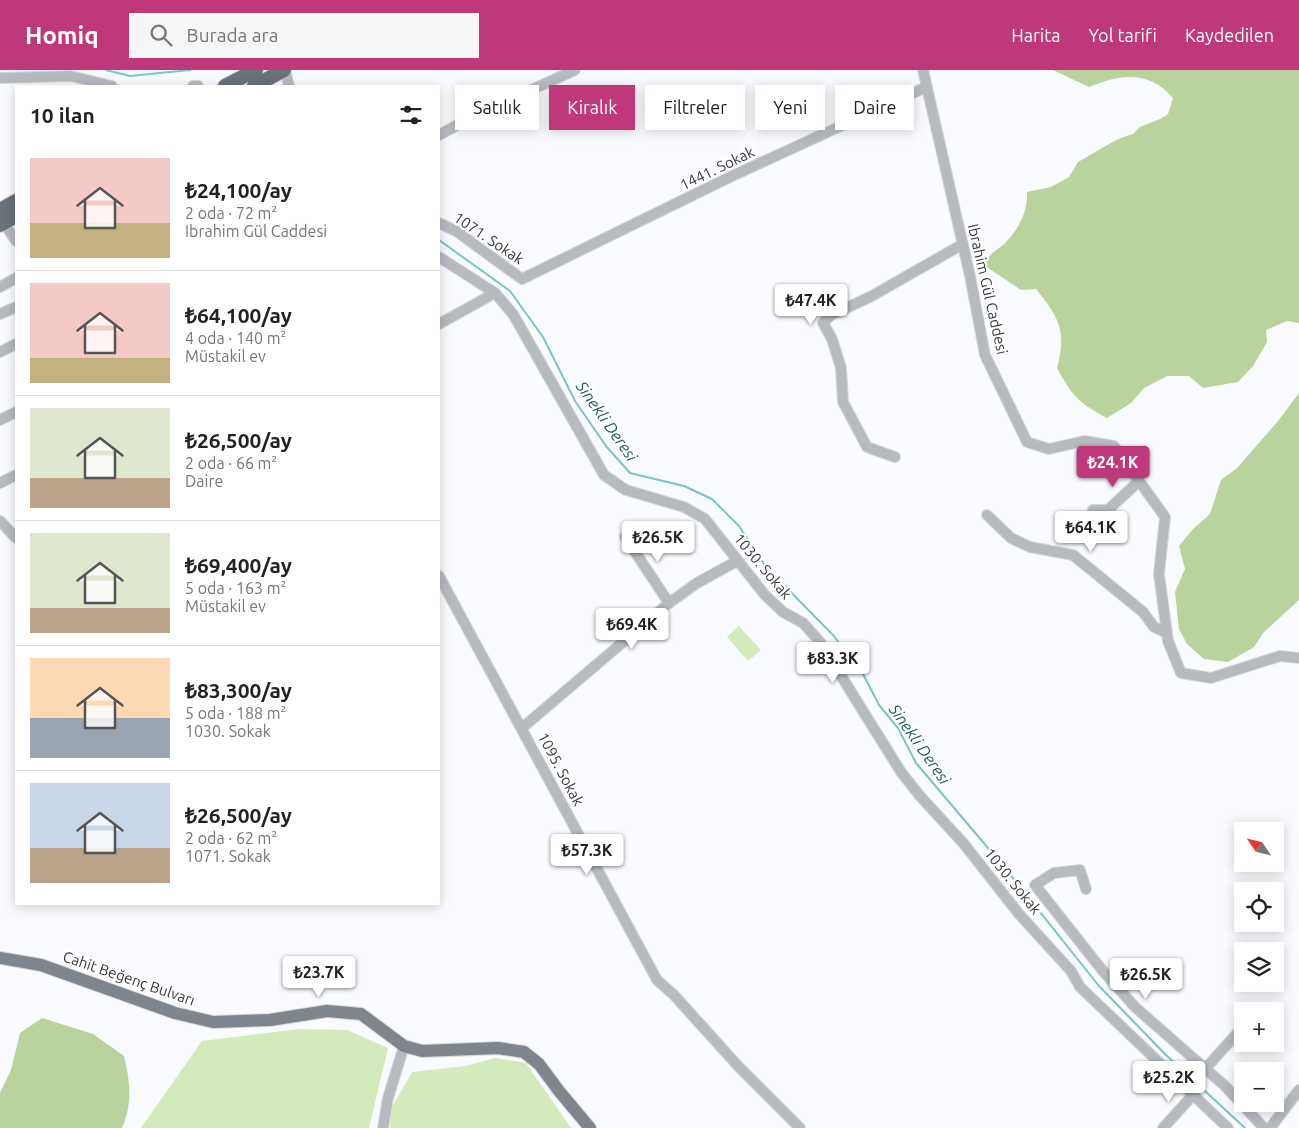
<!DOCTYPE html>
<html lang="tr">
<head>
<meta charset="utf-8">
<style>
  body { margin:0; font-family:Ubuntu,sans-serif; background:#f6f6f6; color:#222; height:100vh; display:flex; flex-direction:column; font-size:19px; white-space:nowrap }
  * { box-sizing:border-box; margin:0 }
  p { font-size:16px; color:#767676 }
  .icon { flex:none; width:28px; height:28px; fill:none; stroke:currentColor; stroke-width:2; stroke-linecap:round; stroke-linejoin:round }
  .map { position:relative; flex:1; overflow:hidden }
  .side { position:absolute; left:15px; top:15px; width:425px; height:820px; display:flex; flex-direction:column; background:#fff; border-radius:0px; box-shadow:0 2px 12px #0003 }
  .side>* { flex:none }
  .top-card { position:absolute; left:455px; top:15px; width:475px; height:45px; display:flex; gap:10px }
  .needle { width:32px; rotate:305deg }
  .controls { position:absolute; left:1234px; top:752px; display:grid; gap:10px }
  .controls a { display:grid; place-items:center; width:50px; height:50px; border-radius:0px; background:#fff; box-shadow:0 2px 12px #0003; font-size:25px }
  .price { position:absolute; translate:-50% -42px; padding:0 11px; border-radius:5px; background:#fff; color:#222; font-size:16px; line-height:32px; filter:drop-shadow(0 1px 2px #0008) }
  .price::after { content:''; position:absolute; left:50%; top:30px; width:15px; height:11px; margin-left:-8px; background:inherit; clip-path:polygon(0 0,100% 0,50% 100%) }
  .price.selected { background:#be387a; color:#fff }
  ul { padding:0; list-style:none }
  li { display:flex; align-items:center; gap:15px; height:125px; padding:0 15px }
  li+li { border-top:1px solid #e0e0e0 }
  li span { display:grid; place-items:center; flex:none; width:140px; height:100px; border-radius:0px; color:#555 }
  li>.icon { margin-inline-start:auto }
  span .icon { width:60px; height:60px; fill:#fffc; stroke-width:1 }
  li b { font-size:21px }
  h2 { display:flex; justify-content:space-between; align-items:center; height:60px; padding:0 15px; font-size:21px }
  .pill { padding:0 18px; border-radius:0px; background:#fff; box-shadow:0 2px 12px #0003; font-size:18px; line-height:45px }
  .pill.selected { background:#be387a; color:#fff }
  header { display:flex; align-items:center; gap:30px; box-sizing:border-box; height:70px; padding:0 25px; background:#be387a; color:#fff }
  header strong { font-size:24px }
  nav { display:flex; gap:28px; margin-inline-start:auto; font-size:18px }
  .search { width:350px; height:45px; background:#f6f6f6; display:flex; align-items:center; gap:12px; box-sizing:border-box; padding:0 18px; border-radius:0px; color:#767676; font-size:19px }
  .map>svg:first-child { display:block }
</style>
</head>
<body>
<header>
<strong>Homiq</strong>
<div class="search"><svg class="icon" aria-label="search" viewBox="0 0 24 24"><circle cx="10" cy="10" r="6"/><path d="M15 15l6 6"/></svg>Burada ara</div>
<nav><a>Harita</a><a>Yol tarifi</a><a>Kaydedilen</a></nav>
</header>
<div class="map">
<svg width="1299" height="1058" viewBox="0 0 1299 1058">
  <rect width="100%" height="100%" fill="#f9fbff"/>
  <!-- green -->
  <g fill="#d4eabb">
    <path d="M739,556l22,24 -13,11 -21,-24z"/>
    <path d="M299,959l48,1 41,18 -19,80h-228l61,-87z"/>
    <path d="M495,988l31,5 45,65h-181l2,-21 20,-35 54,-6z"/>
  </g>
  <!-- forest -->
  <g fill="#bad39d">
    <path d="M1053,0h246v253l-12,-2 -21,9 1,12 -14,24 -15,16 -35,6 -14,-12h-22l-23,12 -13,15 -24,15c-28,-15 -35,-22 -50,-50 10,-38 2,-50 -21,-79l-15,1 -36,-24c3,-14 13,-15 22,-25 13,-14 21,-31 20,-49l24,-5 18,-10 9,-15 40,-23 15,-5 7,-7 20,-8 8,-5 5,-16c-24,-28 -52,-24 -84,-11z"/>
    <path d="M1299,323v207l-36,33 -9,14 -26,15 -24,-3 -17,-15 -8,-15 -4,-37 10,-23 -6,-23 14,-17 17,-15 11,-34 16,-12 41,-47z"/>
    <path d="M42,948l51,16 31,22c6,25 9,48 -2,72h-122v-35l11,-23 9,-37z"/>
  </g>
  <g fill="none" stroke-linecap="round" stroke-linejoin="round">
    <!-- stream -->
    <g stroke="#79c6c9" stroke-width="2">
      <path d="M106,0l24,6 60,-6"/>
      <path d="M439,170l71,51 33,46 32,64 31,45 24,27 54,13 28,13 27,27 27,41 67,68 30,39 16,31 19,23 18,35 89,105 94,118 67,69 79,73"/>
    </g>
    <!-- minor casing -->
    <g stroke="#d6d8dc" stroke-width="12">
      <g id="minor">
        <path d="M285,0l4,16"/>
        <path d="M923,0l47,206 15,79 42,87 22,7 35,-8 30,5 51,71 -6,57 9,67 13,32 30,5 69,-22 19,2"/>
        <path d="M0,8l71,-2 41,10"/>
        <path d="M193,16h5"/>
        <path d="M439,65l35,-19 101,-46"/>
        <path d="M4,153l12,18"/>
        <path d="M439,153l17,8 66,48 210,-103 194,-89"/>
        <path d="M439,187l56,36 18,21 91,161 22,15 58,17 21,12 60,76 18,17 20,11 17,19 81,130 19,24 44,48 55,70 52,57 9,16 148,141"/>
        <path d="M0,217l16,-9"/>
        <path d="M0,244l16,-7"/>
        <path d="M439,254l56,-31"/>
        <path d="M0,282l16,-8"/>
        <path d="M0,350l16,-8"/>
        <path d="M895,387l-28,-10 -24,-45 -2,-34 -9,-29 -9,-16 8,-8 39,-18 93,-53"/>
        <path d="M0,413l16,-8"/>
        <path d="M1093,440h15l31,-29"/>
        <path d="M987,445l24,23 19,9 43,8 70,57 11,15 13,6"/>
        <path d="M0,451l16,17"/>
        <path d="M625,467l44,66"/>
        <path d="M439,506l218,404 17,15 64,71 62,62"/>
        <path d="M522,658l147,-125 28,-20 40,-22"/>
        <path d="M1086,819l-6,-19 -26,3 -19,12 67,85 33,37 90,79 39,42"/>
        <path d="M1205,999l37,-41"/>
        <path d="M383,1058l5,-30 16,-52"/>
        <path d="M1163,1058l30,-33"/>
        <path d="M1270,1058l29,-38"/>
      </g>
    </g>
    <!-- major casing -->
    <g stroke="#d6d8dc" stroke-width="14">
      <path id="major" d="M0,888l41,7 134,48 38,9 57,-2 57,-9 34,3 43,32 18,5 76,-3 26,4 15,12 20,27 31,37"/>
    </g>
    <!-- highway casing -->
    <g stroke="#d6d8dc" stroke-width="16">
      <g id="highway">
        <path d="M225,16l31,-16"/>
        <path d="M254,16l30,-16"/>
        <path d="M0,140l16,-9"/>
        <path d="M0,155l16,-9"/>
      </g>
    </g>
    <!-- minor -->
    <use href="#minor" stroke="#b7bbbf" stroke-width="10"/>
    <!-- major -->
    <use href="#major" stroke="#7f858c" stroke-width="12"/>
    <!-- highway -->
    <use href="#highway" stroke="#6a727a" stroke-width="14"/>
  </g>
  <g text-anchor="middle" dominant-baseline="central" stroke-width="4.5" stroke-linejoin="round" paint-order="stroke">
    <!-- street labels -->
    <g font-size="15" fill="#37383c" stroke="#fff">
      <text transform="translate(717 98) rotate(-26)">1441. Sokak</text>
      <text transform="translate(489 168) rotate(34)">1071. Sokak</text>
      <text transform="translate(988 219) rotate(77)">Ibrahim Gül Caddesi</text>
      <text transform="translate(763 496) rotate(50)">1030. Sokak</text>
      <text transform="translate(561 699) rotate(62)">1095. Sokak</text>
      <text transform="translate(1013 811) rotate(51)">1030. Sokak</text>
      <text transform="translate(129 908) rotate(19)">Cahit Beğenç Bulvarı</text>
    </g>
    <!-- water labels -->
    <g font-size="16" font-style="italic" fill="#185a5c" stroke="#fff">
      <text transform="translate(607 351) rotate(55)">Sinekli Deresi</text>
      <text transform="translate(920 674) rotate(55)">Sinekli Deresi</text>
    </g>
  </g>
</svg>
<div class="controls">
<a><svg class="needle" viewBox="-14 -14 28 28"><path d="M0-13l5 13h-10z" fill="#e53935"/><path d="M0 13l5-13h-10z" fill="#767676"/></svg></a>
<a><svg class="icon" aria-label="locate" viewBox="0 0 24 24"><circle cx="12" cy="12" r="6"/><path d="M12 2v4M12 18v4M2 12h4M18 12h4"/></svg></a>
<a><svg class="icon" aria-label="layers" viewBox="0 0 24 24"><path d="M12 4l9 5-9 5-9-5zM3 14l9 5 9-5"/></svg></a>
<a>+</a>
<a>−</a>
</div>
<b class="price" style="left:811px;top:256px">₺47.4K</b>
<b class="price selected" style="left:1113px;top:418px">₺24.1K</b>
<b class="price" style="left:1091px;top:483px">₺64.1K</b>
<b class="price" style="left:658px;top:493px">₺26.5K</b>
<b class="price" style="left:632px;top:580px">₺69.4K</b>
<b class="price" style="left:833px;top:614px">₺83.3K</b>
<b class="price" style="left:587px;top:806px">₺57.3K</b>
<b class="price" style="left:319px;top:928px">₺23.7K</b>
<b class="price" style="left:1146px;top:930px">₺26.5K</b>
<b class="price" style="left:1169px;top:1033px">₺25.2K</b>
<div class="top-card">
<a class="pill">Satılık</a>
<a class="pill selected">Kiralık</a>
<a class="pill">Filtreler</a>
<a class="pill">Yeni</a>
<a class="pill">Daire</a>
</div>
<section class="side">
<h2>10 ilan<svg class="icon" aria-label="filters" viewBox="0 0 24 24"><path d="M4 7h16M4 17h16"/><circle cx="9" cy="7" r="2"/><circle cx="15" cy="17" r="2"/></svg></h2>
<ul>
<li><span style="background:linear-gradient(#f6c9c9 65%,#c2b280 0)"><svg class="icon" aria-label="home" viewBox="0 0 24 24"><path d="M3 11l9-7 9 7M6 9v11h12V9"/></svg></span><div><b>₺24,100/ay</b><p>2 oda · 72 m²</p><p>Ibrahim Gül Caddesi</p></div></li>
<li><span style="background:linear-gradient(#f6c9c9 75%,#c2b280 0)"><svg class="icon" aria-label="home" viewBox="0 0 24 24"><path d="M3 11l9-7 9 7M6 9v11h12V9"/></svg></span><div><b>₺64,100/ay</b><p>4 oda · 140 m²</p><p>Müstakil ev</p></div></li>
<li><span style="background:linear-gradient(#dfe7d0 70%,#b9a48a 0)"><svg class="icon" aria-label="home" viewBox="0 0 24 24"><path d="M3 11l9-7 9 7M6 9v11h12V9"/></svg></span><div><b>₺26,500/ay</b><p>2 oda · 66 m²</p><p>Daire</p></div></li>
<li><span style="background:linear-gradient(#dfe7d0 75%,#b9a48a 0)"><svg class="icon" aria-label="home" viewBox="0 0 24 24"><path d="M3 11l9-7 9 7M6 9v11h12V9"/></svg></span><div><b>₺69,400/ay</b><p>5 oda · 163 m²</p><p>Müstakil ev</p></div></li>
<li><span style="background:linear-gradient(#ffd9b3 60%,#9aa5b1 0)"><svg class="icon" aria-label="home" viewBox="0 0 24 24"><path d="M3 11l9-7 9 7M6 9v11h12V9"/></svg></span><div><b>₺83,300/ay</b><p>5 oda · 188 m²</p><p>1030. Sokak</p></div></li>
<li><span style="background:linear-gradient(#c9d6e8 65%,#b9a48a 0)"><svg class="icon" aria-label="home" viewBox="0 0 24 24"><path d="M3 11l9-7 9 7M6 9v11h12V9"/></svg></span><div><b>₺26,500/ay</b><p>2 oda · 62 m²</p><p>1071. Sokak</p></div></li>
</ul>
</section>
</div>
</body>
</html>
